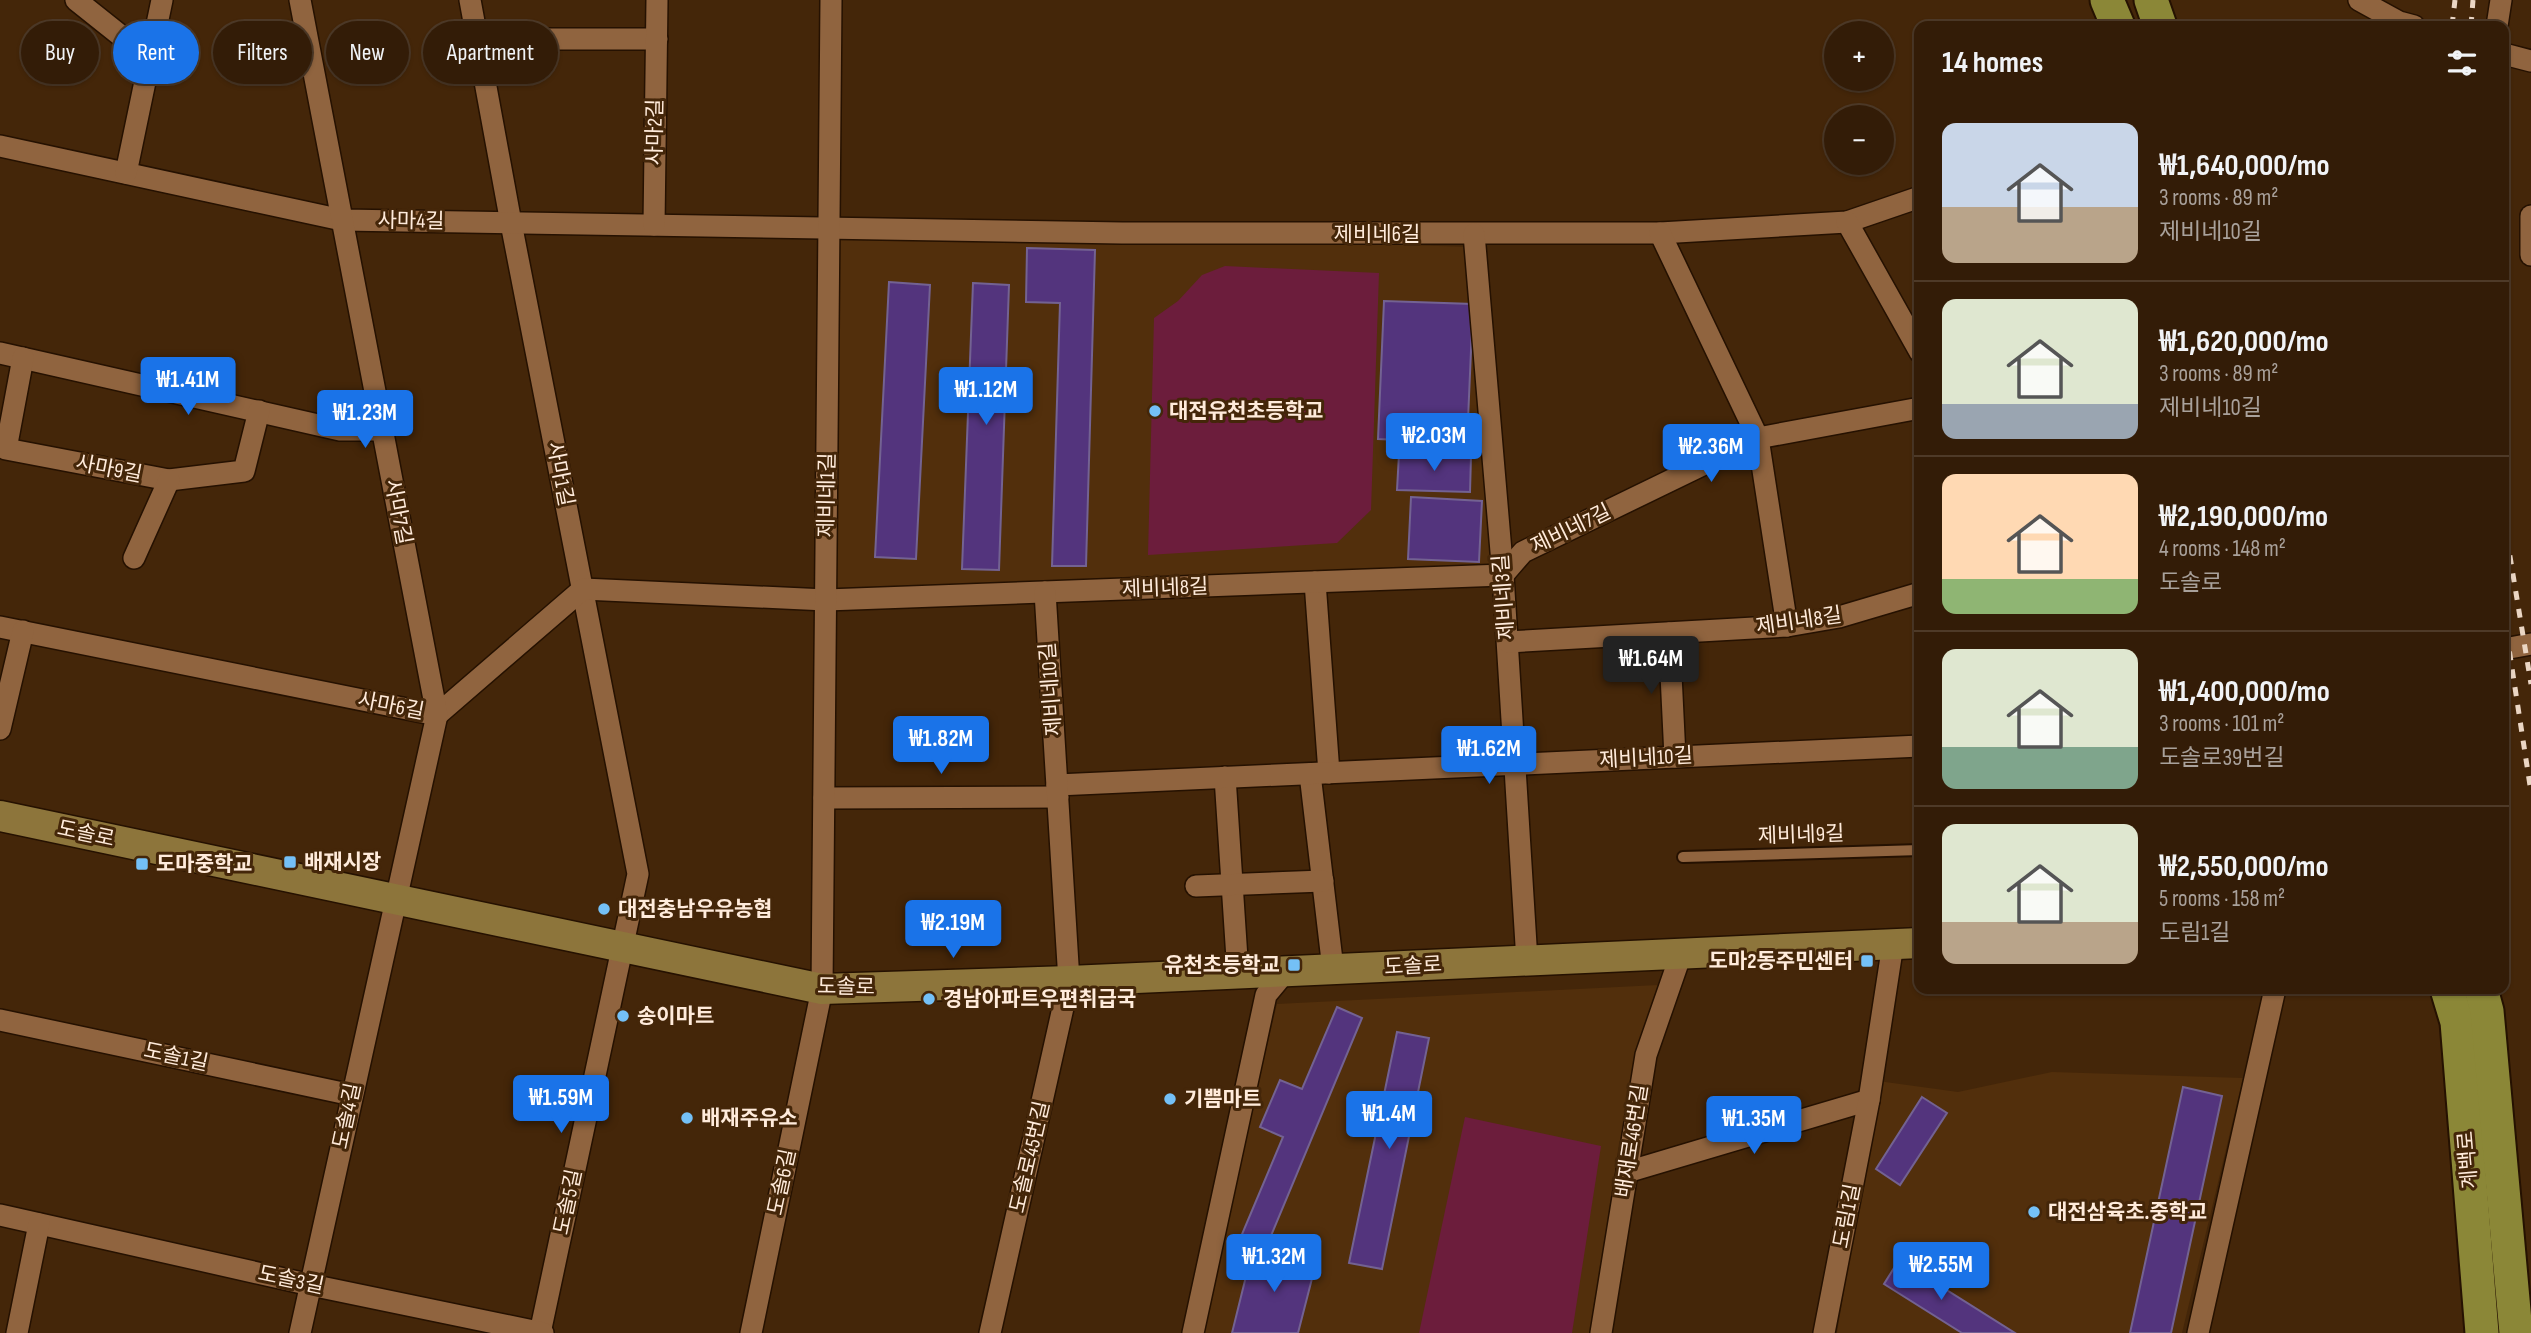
<!DOCTYPE html>
<html lang="en">
<head>
<meta charset="utf-8">
<style>
  body { margin:0; font-family:"Sofia Sans Condensed","Noto Sans KR",sans-serif; background:#3e2915; color:#f1f3f6; height:100vh; display:flex; flex-direction:column; font-size:26px; white-space:nowrap }
  * { box-sizing:border-box; margin:0 }
  p { font-size:23px; color:#a9a19b }
  .icon { flex:none; width:38px; height:38px; fill:none; stroke:currentColor; stroke-width:2; stroke-linecap:round; stroke-linejoin:round }
  .map { position:relative; flex:1; overflow:hidden }
  .details { position:absolute; left:1914px; top:21px; width:595px; height:973px; display:flex; flex-direction:column; background:#331c07; border-radius:14px; box-shadow:0 2px 5px #0004,0 0 0 2px #4e3a28 }
  .details>* { flex:none }
  .hud { position:absolute; left:21px; top:21px; width:665px; height:63px; display:flex; gap:14px }
  .controls { position:absolute; left:1824px; top:21px; display:grid; gap:14px }
  .controls a { display:grid; place-items:center; width:70px; height:70px; border-radius:50%; background:#331c07; box-shadow:0 2px 5px #0004,0 0 0 2px #4e3a28; font-size:35px }
  .price { position:absolute; translate:-50% -60px; padding:0 16px; border-radius:7px; background:#1a73e8; color:#fff; font-size:23px; line-height:46px; filter:drop-shadow(0 2px 4px #0008) }
  .price::after { content:''; position:absolute; left:50%; top:42px; width:21px; height:16px; margin-left:-10px; background:inherit; clip-path:polygon(0 0,100% 0,50% 100%) }
  .price.current { background:#222; color:#fff }
  ul { padding:0; list-style:none }
  li { display:flex; align-items:center; gap:21px; height:175px; padding:0 28px }
  li+li { border-top:2px solid #4e3a28 }
  li span { display:grid; place-items:center; flex:none; width:196px; height:140px; border-radius:14px; color:#555 }
  li>.icon { margin-inline-start:auto }
  span .icon { width:84px; height:84px; fill:#fffc; stroke-width:1 }
  li b { font-size:30px }
  h2 { display:flex; justify-content:space-between; align-items:center; height:84px; padding:0 28px; font-size:30px }
  .chip { padding:0 24px; border-radius:32px; background:#331c07; box-shadow:0 2px 5px #0004,0 0 0 2px #4e3a28; font-size:24px; line-height:63px }
  .chip.current { background:#1a73e8; color:#fff }
  .map>svg:first-child { display:block }
</style>
</head>
<body>
<div class="map">
<svg width="2531" height="1333" viewBox="0 0 2531 1333">
  <rect width="100%" height="100%" fill="#442609"/>
  <!-- built -->
  <g fill="#522f0c">
    <path d="M829,227l642,20 24,328 -669,25z"/>
    <path d="M1658,985l-20,60 -40,288h-399l78,-329z"/>
    <path d="M2052,1072l191,6 -61,255h-345l41,-252 80,11z"/>
  </g>
  <!-- green -->
  <g fill="#6c1d3c">
    <path d="M1225,266l154,7 -8,237 -34,33 -189,12 6,-237 24,-17 24,-26z"/>
    <path d="M1465,1117l136,29 -29,187h-153z"/>
  </g>
  <!-- building -->
  <g fill="#53347d" stroke="#736292" stroke-width="2">
    <path d="M1027,248l68,2 -9,316h-34l8,-263 -34,-1z"/>
    <path d="M889,282l41,3 -14,274 -41,-2z"/>
    <path d="M973,283l36,2 -10,285 -37,-1z"/>
    <path d="M1384,301l89,3 -6,139 -89,-4z"/>
    <path d="M1399,454l72,2 -1,36 -73,-2z"/>
    <path d="M1411,497l71,4 -3,61 -71,-3z"/>
    <path d="M1337,1007l25,11 -97,232 -25,-11 43,-102 -23,-10 20,-47 22,9z"/>
    <path d="M1397,1032l32,6 -47,231 -33,-6z"/>
    <path d="M2183,1087l39,9 -51,237h-41z"/>
    <path d="M1922,1097l25,16 -47,72 -24,-16z"/>
    <path d="M1253,1248l63,15 -18,70h-66z"/>
    <path d="M1899,1260l116,73h-53l-78,-49z"/>
  </g>
  <g fill="none" stroke-linecap="round" stroke-linejoin="round">
    <!-- lane casing -->
    <g stroke="#251101" stroke-width="14">
      <path id="lane" d="M1683,857l237,-7"/>
    </g>
    <!-- street casing -->
    <g stroke="#251101" stroke-width="24">
      <g id="street">
        <path d="M76,0l74,59"/>
        <path d="M470,0l41,223 127,651 -98,459"/>
        <path d="M2359,0l40,22 15,4"/>
        <path d="M2497,26l4,-26"/>
        <path d="M478,39h179"/>
        <path d="M2504,54l27,7"/>
        <path d="M0,146l342,74 780,13h538l187,-11 73,-25"/>
        <path d="M126,173l36,-173"/>
        <path d="M2531,216v39"/>
        <path d="M1847,222l73,130"/>
        <path d="M654,225l3,-225"/>
        <path d="M1660,233l98,205 29,188"/>
        <path d="M1474,234l29,341 24,386"/>
        <path d="M0,353l340,77h43"/>
        <path d="M23,358l-17,91 163,31 75,-9 15,-60"/>
        <path d="M134,558l35,-78"/>
        <path d="M1315,582l14,191"/>
        <path d="M0,627l437,88 146,-126 243,11 677,-25 20,-23 235,-114 162,-30"/>
        <path d="M1669,633l6,124"/>
        <path d="M1508,642l279,-16 52,-9 81,-24"/>
        <path d="M2504,649l27,-5"/>
        <path d="M0,729l23,-98"/>
        <path d="M1310,774l23,195"/>
        <path d="M1225,777l13,197"/>
        <path d="M1057,785l863,-39"/>
        <path d="M824,798l234,-1"/>
        <path d="M1196,886l127,-5"/>
        <path d="M0,1020l352,75"/>
        <path d="M1627,1172l242,-72"/>
        <path d="M0,1215l311,70 232,48"/>
        <path d="M17,1333l22,-109"/>
        <path d="M300,1333l137,-618 -137,-715"/>
        <path d="M751,1333l71,-344 9,-989"/>
        <path d="M990,1333l79,-352 -24,-389"/>
        <path d="M1193,1333l73,-338 20,-24"/>
        <path d="M1601,1333l45,-278 35,-101"/>
        <path d="M1824,1333l45,-233 24,-156"/>
        <path d="M2198,1333l77,-344"/>
      </g>
    </g>
    <!-- secondary casing -->
    <g stroke="#251101" stroke-width="33">
      <path id="secondary" d="M0,816l822,173 247,-8 851,-38"/>
    </g>
    <!-- primary casing -->
    <g stroke="#251101" stroke-width="37">
      <g id="primary">
        <path d="M2107,0l11,26"/>
        <path d="M2151,0l9,26"/>
        <path d="M2447,989l10,33 25,311"/>
        <path d="M2481,989l6,22 29,322"/>
      </g>
    </g>
    <!-- lane -->
    <use href="#lane" stroke="#90643f" stroke-width="10"/>
    <!-- street -->
    <use href="#street" stroke="#90643f" stroke-width="21"/>
    <!-- secondary -->
    <use href="#secondary" stroke="#8d753b" stroke-width="30"/>
    <!-- primary -->
    <use href="#primary" stroke="#8b8737" stroke-width="33"/>
    <!-- rail -->
    <g stroke="#ebd6c4" stroke-width="5" stroke-dasharray="9 9" stroke-linecap="butt">
      <path d="M2452,26l3,-26"/>
      <path d="M2471,26l2,-26"/>
      <path d="M2504,520l27,164"/>
      <path d="M2504,616l27,176"/>
    </g>
  </g>
  <!-- markers -->
  <g fill="#74c0f6" stroke="#442609" stroke-width="2.5">
    <circle cx="1155" cy="411" r="7"/>
    <rect x="283" y="855" width="14" height="14" rx="3.5"/>
    <rect x="135" y="857" width="14" height="14" rx="3.5"/>
    <circle cx="604" cy="909" r="7"/>
    <rect x="1860" y="954" width="14" height="14" rx="3.5"/>
    <rect x="1287" y="958" width="14" height="14" rx="3.5"/>
    <circle cx="929" cy="999" r="7"/>
    <circle cx="623" cy="1016" r="7"/>
    <circle cx="1170" cy="1099" r="7"/>
    <circle cx="687" cy="1118" r="7"/>
    <circle cx="2034" cy="1212" r="7"/>
  </g>
  <g text-anchor="middle" dominant-baseline="central" stroke-width="6" stroke-linejoin="round" paint-order="stroke">
    <!-- street labels -->
    <g font-size="21" fill="#ffebdb" stroke="#442609">
      <text transform="translate(655 132) rotate(-89)">사마2길</text>
      <text transform="translate(411 221) rotate(1)">사마4길</text>
      <text x="1377" y="234">제비네6길</text>
      <text transform="translate(109 469) rotate(11)">사마9길</text>
      <text transform="translate(560 474) rotate(79)">사마1길</text>
      <text transform="translate(827 495) rotate(-89)">제비네1길</text>
      <text transform="translate(398 512) rotate(79)">사마7길</text>
      <text transform="translate(1571 529) rotate(-26)">제비네7길</text>
      <text transform="translate(1165 588) rotate(-2)">제비네8길</text>
      <text transform="translate(1504 597) rotate(-94)">제비네3길</text>
      <text transform="translate(1799 621) rotate(-8)">제비네8길</text>
      <text transform="translate(1051 689) rotate(-94)">제비네10길</text>
      <text transform="translate(391 706) rotate(11)">사마6길</text>
      <text transform="translate(1646 758) rotate(-3)">제비네10길</text>
      <text transform="translate(86 834) rotate(12)">도솔로</text>
      <text transform="translate(1801 835) rotate(-2)">제비네9길</text>
      <text transform="translate(1413 966) rotate(-3)">도솔로</text>
      <text transform="translate(846 987) rotate(1)">도솔로</text>
      <text transform="translate(176 1057) rotate(12)">도솔1길</text>
      <text transform="translate(347 1116) rotate(-78)">도솔4길</text>
      <text transform="translate(1632 1141) rotate(-81)">배재로46번길</text>
      <text transform="translate(1030 1157) rotate(-77)">도솔로45번길</text>
      <text transform="translate(2468 1160) rotate(-95)">계백로</text>
      <text transform="translate(782 1182) rotate(-78)">도솔6길</text>
      <text transform="translate(568 1202) rotate(-78)">도솔5길</text>
      <text transform="translate(1847 1216) rotate(-79)">도림1길</text>
      <text transform="translate(291 1280) rotate(12)">도솔3길</text>
    </g>
    <!-- poi labels -->
    <g font-size="21" font-weight="bold" fill="#ffebdb" stroke="#442609" text-anchor="start">
      <text x="1169" y="411">대전유천초등학교</text>
      <text x="304" y="862">배재시장</text>
      <text x="156" y="864">도마중학교</text>
      <text x="618" y="909">대전충남우유농협</text>
      <text x="1853" y="961" text-anchor="end">도마2동주민센터</text>
      <text x="1280" y="965" text-anchor="end">유천초등학교</text>
      <text x="943" y="999">경남아파트우편취급국</text>
      <text x="637" y="1016">송이마트</text>
      <text x="1184" y="1099">기쁨마트</text>
      <text x="701" y="1118">배재주유소</text>
      <text x="2048" y="1212">대전삼육초.중학교</text>
    </g>
  </g>
</svg>
<div class="controls">
<a>+</a>
<a>−</a>
</div>
<b class="price" style="left:188px;top:417px">₩1.41M</b>
<b class="price" style="left:986px;top:427px">₩1.12M</b>
<b class="price" style="left:365px;top:450px">₩1.23M</b>
<b class="price" style="left:1434px;top:473px">₩2.03M</b>
<b class="price" style="left:1711px;top:484px">₩2.36M</b>
<b class="price current" style="left:1651px;top:696px">₩1.64M</b>
<b class="price" style="left:941px;top:776px">₩1.82M</b>
<b class="price" style="left:1489px;top:786px">₩1.62M</b>
<b class="price" style="left:953px;top:960px">₩2.19M</b>
<b class="price" style="left:561px;top:1135px">₩1.59M</b>
<b class="price" style="left:1389px;top:1151px">₩1.4M</b>
<b class="price" style="left:1754px;top:1156px">₩1.35M</b>
<b class="price" style="left:1274px;top:1294px">₩1.32M</b>
<b class="price" style="left:1941px;top:1302px">₩2.55M</b>
<div class="hud">
<a class="chip">Buy</a>
<a class="chip current">Rent</a>
<a class="chip">Filters</a>
<a class="chip">New</a>
<a class="chip">Apartment</a>
</div>
<section class="details">
<h2>14 homes<svg class="icon" aria-label="filters" viewBox="0 0 24 24"><path d="M4 7h16M4 17h16"/><circle cx="9" cy="7" r="2"/><circle cx="15" cy="17" r="2"/></svg></h2>
<ul>
<li><span style="background:linear-gradient(#c9d6e8 60%,#b9a48a 0)"><svg class="icon" aria-label="home" viewBox="0 0 24 24"><path d="M3 11l9-7 9 7M6 9v11h12V9"/></svg></span><div><b>₩1,640,000/mo</b><p>3 rooms · 89 m²</p><p>제비네10길</p></div></li>
<li><span style="background:linear-gradient(#dfe7d0 75%,#9aa5b1 0)"><svg class="icon" aria-label="home" viewBox="0 0 24 24"><path d="M3 11l9-7 9 7M6 9v11h12V9"/></svg></span><div><b>₩1,620,000/mo</b><p>3 rooms · 89 m²</p><p>제비네10길</p></div></li>
<li><span style="background:linear-gradient(#ffd9b3 75%,#8fb573 0)"><svg class="icon" aria-label="home" viewBox="0 0 24 24"><path d="M3 11l9-7 9 7M6 9v11h12V9"/></svg></span><div><b>₩2,190,000/mo</b><p>4 rooms · 148 m²</p><p>도솔로</p></div></li>
<li><span style="background:linear-gradient(#dfe7d0 70%,#7fa58c 0)"><svg class="icon" aria-label="home" viewBox="0 0 24 24"><path d="M3 11l9-7 9 7M6 9v11h12V9"/></svg></span><div><b>₩1,400,000/mo</b><p>3 rooms · 101 m²</p><p>도솔로39번길</p></div></li>
<li><span style="background:linear-gradient(#dfe7d0 70%,#b9a48a 0)"><svg class="icon" aria-label="home" viewBox="0 0 24 24"><path d="M3 11l9-7 9 7M6 9v11h12V9"/></svg></span><div><b>₩2,550,000/mo</b><p>5 rooms · 158 m²</p><p>도림1길</p></div></li>
</ul>
</section>
</div>
</body>
</html>
